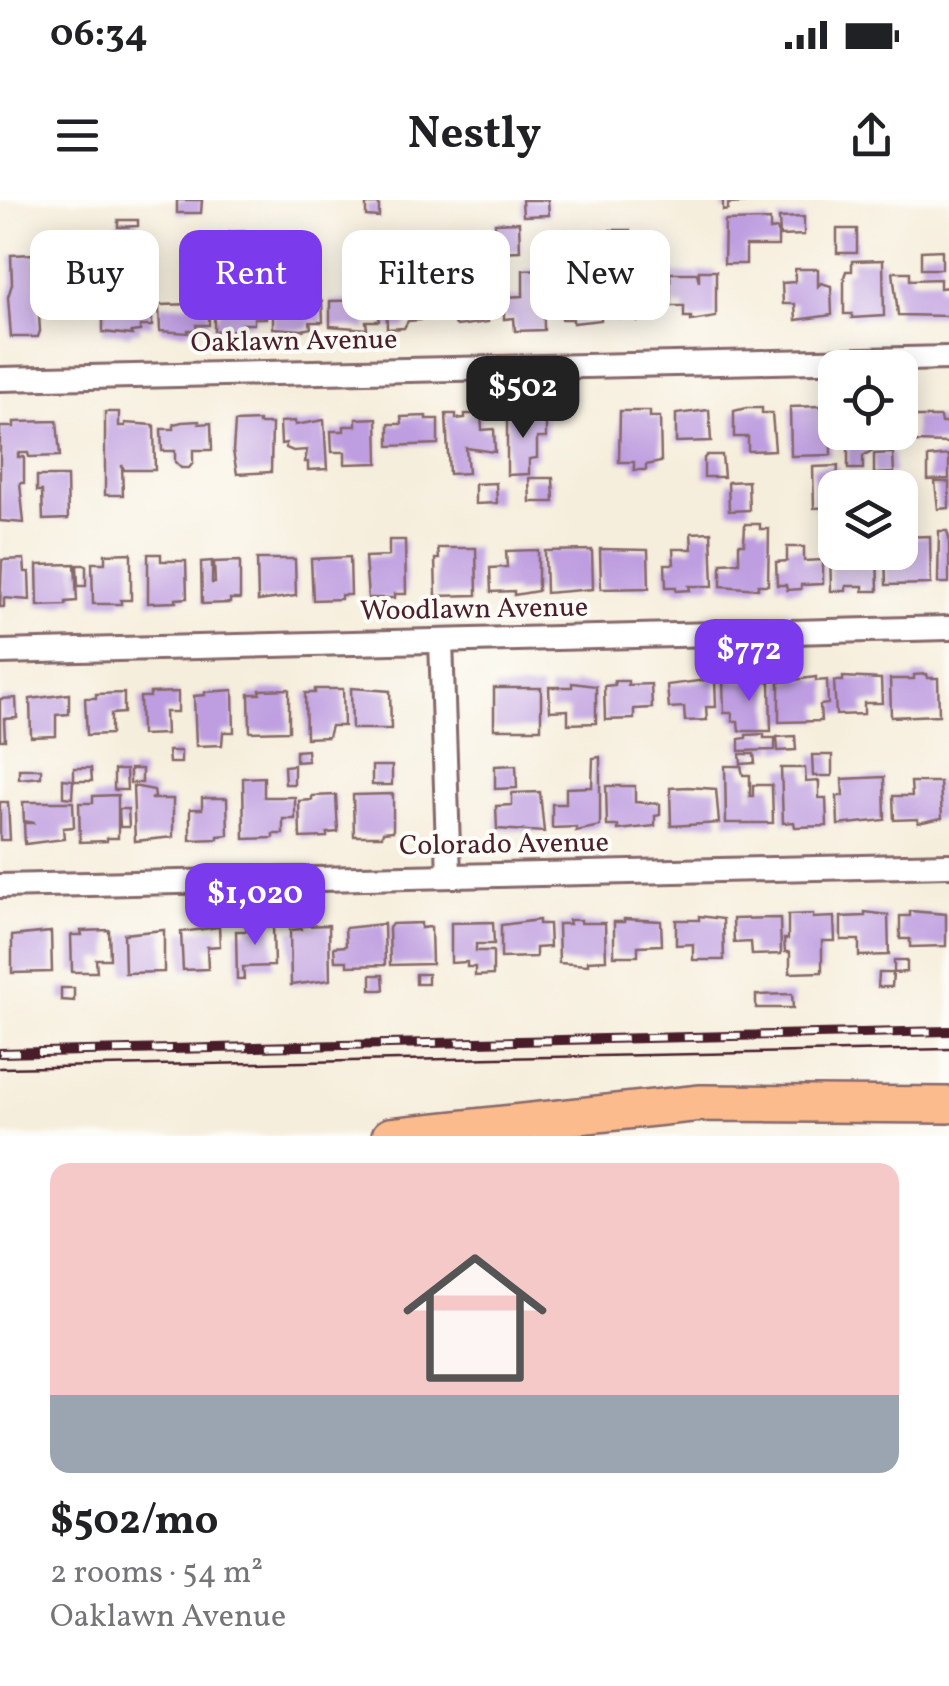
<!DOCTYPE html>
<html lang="en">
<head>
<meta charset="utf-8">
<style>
  body { margin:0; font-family:Vollkorn,serif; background:#f6f6f6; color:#202124; height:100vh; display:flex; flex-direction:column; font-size:38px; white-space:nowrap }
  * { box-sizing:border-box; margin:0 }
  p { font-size:32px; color:#757577 }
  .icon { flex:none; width:55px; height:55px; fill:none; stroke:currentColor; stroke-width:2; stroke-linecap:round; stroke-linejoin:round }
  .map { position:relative; height:936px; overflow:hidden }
  .sheet { display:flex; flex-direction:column; background:#fff; flex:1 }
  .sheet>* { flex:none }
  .guide { position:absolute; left:30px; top:30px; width:890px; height:90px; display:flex; gap:20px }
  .fabs { position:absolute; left:818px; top:150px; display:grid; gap:20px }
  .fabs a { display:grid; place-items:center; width:100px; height:100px; border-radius:20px; background:#fff; box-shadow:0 5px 25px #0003; font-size:50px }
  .price { position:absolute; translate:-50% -85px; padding:0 22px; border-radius:20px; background:#7c3aed; color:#fff; font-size:32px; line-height:65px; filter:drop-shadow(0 2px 5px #0008) }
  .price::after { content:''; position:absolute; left:50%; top:60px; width:30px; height:22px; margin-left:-15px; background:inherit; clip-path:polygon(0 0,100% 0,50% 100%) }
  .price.on { background:#222; color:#fff }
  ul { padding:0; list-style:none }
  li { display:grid; align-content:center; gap:20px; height:530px; padding:0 50px }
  li span { display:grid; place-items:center; height:310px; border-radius:20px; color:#555 }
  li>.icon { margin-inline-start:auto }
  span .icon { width:180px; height:180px; fill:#fffc; stroke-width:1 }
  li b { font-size:42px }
  .chip { padding:0 35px; border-radius:20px; background:#fff; box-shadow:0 5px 25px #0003; font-size:35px; line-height:90px }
  .chip.on { background:#7c3aed; color:#fff }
  .status { display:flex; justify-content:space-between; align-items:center; height:70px; padding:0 50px; background:#fff; direction:ltr }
  .status svg { height:28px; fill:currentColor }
  header { display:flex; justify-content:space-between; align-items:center; height:130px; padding:0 50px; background:#fff; font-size:45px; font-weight:700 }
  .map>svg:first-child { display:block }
</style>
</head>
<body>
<div class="status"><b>06:34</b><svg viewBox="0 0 49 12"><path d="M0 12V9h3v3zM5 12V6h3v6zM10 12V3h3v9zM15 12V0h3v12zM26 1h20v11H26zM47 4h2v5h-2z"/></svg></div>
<header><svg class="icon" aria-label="menu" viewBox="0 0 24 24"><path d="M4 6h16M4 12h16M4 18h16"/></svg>Nestly<svg class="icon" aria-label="share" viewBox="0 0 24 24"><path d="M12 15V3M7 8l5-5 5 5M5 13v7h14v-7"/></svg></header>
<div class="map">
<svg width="949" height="936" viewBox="0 0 949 936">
  <rect width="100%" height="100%" fill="#fdfcf7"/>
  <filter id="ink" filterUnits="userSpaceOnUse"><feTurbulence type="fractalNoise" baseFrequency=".01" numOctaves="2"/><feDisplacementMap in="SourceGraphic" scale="20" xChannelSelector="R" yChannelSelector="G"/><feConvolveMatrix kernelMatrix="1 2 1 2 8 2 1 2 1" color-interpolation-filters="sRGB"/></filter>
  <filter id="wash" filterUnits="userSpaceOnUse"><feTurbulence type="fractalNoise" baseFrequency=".0048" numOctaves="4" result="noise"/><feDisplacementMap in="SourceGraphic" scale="40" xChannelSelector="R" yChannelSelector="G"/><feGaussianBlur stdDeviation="2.25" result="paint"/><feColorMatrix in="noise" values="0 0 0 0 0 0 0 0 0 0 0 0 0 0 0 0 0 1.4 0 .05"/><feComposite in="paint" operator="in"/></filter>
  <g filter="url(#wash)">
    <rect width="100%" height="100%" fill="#f6eedc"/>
    <g id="blocks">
      <!-- building -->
      <g fill="#be9de0">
        <path d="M177,0h25l-1,13h-24z"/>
        <path d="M522,0h26l1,15 -26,1z"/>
        <path d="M723,0h21v3l-16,1v6l-5,1z"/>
        <path d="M366,4h13v13l-13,-1z"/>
        <path d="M804,17v18l-24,1 -1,-18z"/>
        <path d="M118,20h20v6l-20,1z"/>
        <path d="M770,20v10l8,-1v17h-32v18h-22l1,-43z"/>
        <path d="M519,22l1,29 -24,1 -1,-29z"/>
        <rect x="837" y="29" width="20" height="24"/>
        <rect x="610" y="30" width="20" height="25"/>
        <path d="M112,31l1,15 -12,1v-15z"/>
        <path d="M247,31v12l-16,1 -1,-12z"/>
        <path d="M582,31h23l1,22 -24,1z"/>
        <path d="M45,34l25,1 -1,12 -24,2z"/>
        <path d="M465,46h21l2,76 -31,4 -4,-4 -1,-36 13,-1z"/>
        <path d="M942,50v19h-21v-18z"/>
        <path d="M36,54l3,3 1,28 -3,-1 3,47 -2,6h-27l-3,-40 4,-13 -1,-29z"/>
        <rect x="441" y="59" width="21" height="20"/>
        <path d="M883,60l1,56 -32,2v-4h-8v-37l2,-6h6v-10z"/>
        <path d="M543,69l1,61 -29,1 -1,-13 -10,1v-22l19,-1v-26z"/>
        <path d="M795,69h23v17l3,-3 10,3 1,29 -36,5 -1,-16h-12l-1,-21 13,-1z"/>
        <path d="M416,71h14l1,44h-11v5l-12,1 -4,7 -17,1 -1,-51h14v5l16,-1z"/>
        <path d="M699,71h17v46l-25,4v-4h-7v-11h-13l-1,-33h27l2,9z"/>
        <path d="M893,72h17v8l30,-1v9l9,-1v29l-51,-1z"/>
        <path d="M617,76l39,3 1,40 -19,2v-4l-20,1z"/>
        <path d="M584,82v14h17v24l-28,3v-4h-11l-1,-36z"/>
        <path d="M221,87h19v15h11v-5h15v21h-12v6h-12l-3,6 -25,1v-15h5z"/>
        <path d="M129,91v8l23,-1v28h-12v5l-9,1 1,3 -29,-3v-26l1,-6h4v-8z"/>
        <path d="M195,95h14v30h-13l1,5h-9v3l-28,-2 -1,-26 36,-1z"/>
        <path d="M379,100v21h-13l1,8 -37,-3v-25z"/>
        <path d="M322,101l1,21h-13l1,6 -9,2 -29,-2v-26z"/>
        <path d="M821,206v3h9l1,46 -40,1 -1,-49z"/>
        <path d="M746,208h16v5h10l3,37 -27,1v-14h-14v-26z"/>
        <path d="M709,210l2,31 -35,1v-28z"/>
        <path d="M620,211h30v6h10l1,45 -15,3v5h-12v-8h-15z"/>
        <path d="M105,212h14v14h6v-3l29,2 1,45h-31l-2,-5 1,30h-18z"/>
        <path d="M446,214h10v5l9,-1v-4h16l1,16 12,-1 1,23 -29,-4 2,25 -19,1z"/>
        <path d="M537,214v3h9v21h-9v20l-8,1v15l-22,1v-60z"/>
        <path d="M426,216v3h12v25l-49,2v-22h13l-1,-7z"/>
        <path d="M914,217h26l1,6h8v20l-35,-1z"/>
        <path d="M377,218l1,45 -33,1v-12h-13l-1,-21h13v-5h12v-7z"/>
        <path d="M324,220l3,49 -19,1v-8h-3l2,-12 -14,1 -7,-3v-5l-5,1 -1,-22 15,-1v4z"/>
        <path d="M57,221l3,35 -31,1 -1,-4h-10v4h6v26h-4l4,40 -24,-2v-94h14v-5z"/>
        <path d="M199,221v3l12,-1 1,27h-19v13l-4,5h-8l-6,-6v-11h-13l-1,-22h13v-5l8,-2z"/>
        <path d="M259,221v3h13l-1,48 -34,2 -4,-23 2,-29z"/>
        <path d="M848,232h32l-2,15 -15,9v13h-15z"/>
        <path d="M893,253l1,20 -20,1v-20z"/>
        <path d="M707,255h15l2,22h-20v-19z"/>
        <path d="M949,255v24l-21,1v-23z"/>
        <path d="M838,266l-3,41 -21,1 -1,-41z"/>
        <path d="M37,276h30l1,43 -25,1 -1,-29h-5z"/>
        <path d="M529,278h24l1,24h-24z"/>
        <path d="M748,281l1,29 -20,1 -1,-29z"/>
        <path d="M935,282h14v26l-11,1z"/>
        <path d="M496,283l1,20 -22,1v-20z"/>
        <path d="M745,324h15v5h9l-1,56h-10v4l-37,-3v-23l18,-1v-18h5z"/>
        <path d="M939,331h8l2,7v45h-11z"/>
        <path d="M711,332l2,54h-24l1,4 -14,1v-4h-10l-1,-23h9l-1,-15h19l-1,-16z"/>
        <path d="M930,336l1,48 -45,1 -1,-33h15v-15z"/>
        <path d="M389,340h16l1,54h-11v4h-27l-3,-41 24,-1z"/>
        <path d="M787,347h17v14l19,-1v24l-22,1v4l-14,1 -1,-5h-9l-1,-23 11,-1z"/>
        <path d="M438,348h38l1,47 -41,1 -1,-37h4z"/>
        <path d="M830,348h5v4h42l1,39h-15v-5h-17v5h-15z"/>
        <path d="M600,349l48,1 1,38 -48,1z"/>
        <path d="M538,350v41l-24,4v-4l-23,1 -1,-24 17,-1 -1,-16z"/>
        <path d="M592,350l1,39 -47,4 -1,-42z"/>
        <path d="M131,353v47h-10v4h-28l-1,-41h13v-9z"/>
        <path d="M148,354h13v7h25l1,37 -11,1v3l-28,1z"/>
        <path d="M350,357l1,38h-10v4l-28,1 -2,-41z"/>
        <path d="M24,359l1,13h4l1,28 -26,-2v9h-4l2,-47z"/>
        <path d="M257,359h38l1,37 -38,5z"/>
        <path d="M212,361v22h3l-1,-21 26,-1v38h-10v4l-28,1 -1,-42z"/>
        <path d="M75,364l2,37 -11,1v3l-28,1 -1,-41z"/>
        <path d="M77,365h9v21h-8z"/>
        <path d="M927,474l1,4h10l1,37 -48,2 -1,-38h24v-4z"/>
        <path d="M816,477v4l11,-1 1,24 -8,1 1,16 -42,1v-40z"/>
        <path d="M843,477l38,2 1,24h-18v11l-28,1 -2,-34h9z"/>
        <path d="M715,479l1,28h-10l1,13 -22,1 -1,-14 -15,1 -2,-23z"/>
        <path d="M723,480l47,2 1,49h-32l-1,-10h-6v-8h-8z"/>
        <path d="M614,481h14v4l23,-1 1,24 -18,1v10l-29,1 -1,-34 11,-1z"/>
        <path d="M572,483l24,3v37l-28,1v-14l-18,1 -1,-24h23z"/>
        <path d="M351,488l39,3 1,38h-39z"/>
        <rect x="494" y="488" width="47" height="41"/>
        <path d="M289,489v42l-39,1 -1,-38h11v-4z"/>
        <path d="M315,489h28l1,37h-13l-3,11 -22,1 -1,-45h10z"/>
        <path d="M233,490l1,42h-11l-1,13 -26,1 -2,-50 11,-1v-3z"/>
        <path d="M178,492v20h-13l1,22 -25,1 -1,-38h10v-4z"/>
        <path d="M124,493v20l-13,1v20l-24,1 -2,-37h11v-4z"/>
        <path d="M69,494v20l-13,1v21l-25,1 -1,-38z"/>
        <path d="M16,498l1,20 -13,1 1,21h-5v-41z"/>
        <path d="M764,534v4h11v12l-36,1v-12l7,-1v-3z"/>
        <path d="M795,536l1,14 -18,1 -1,-14z"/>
        <path d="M307,550l1,11 -12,1v-11z"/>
        <path d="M168,551h13v12h-12z"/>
        <path d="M740,554h14l1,9 -14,1z"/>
        <path d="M812,555h20v21h-19z"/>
        <path d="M600,557v69l-24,5v-4l-24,1v-24h14v-16l26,-1 1,-29z"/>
        <path d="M294,565v19h-9l-1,-18z"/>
        <path d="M516,565l1,23 -22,1v-23z"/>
        <rect x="372" y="566" width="20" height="19"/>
        <path d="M725,566h16l2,9h7v21h3v-11h19l1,38h-47z"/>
        <path d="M74,568h17l1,13h-18z"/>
        <path d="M781,568h24l1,14 13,-1v17h7l1,28 -32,1 -1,-5 -11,1z"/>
        <path d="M19,569h22v8l-22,2z"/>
        <rect x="130" y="569" width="12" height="14"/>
        <path d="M114,570h12l1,20h-13z"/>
        <path d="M264,577v20h31v22h-12v15h-10v4l-29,1 -1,-61z"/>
        <path d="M884,577l1,43 -47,5 -1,-29h6l-1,-17z"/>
        <path d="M63,579l10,1 -1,18 -9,-1z"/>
        <path d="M911,582h29l2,36 -24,5v-4l-24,1 -1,-24h19z"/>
        <path d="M133,586l21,4 1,7 -4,2h22v38l-38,4z"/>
        <path d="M606,586h29v16l25,2v11l-5,1v10l-37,4v-4h-11z"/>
        <path d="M688,587l28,2 3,34 -48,3 -1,-38z"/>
        <path d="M540,592l4,40 -47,-3 -1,-23 16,-1v-12z"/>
        <path d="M393,594v37l-10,1 -1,4h-28l-1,-41z"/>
        <path d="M118,595v43h-11v3l-27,1 -1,-39h14v-7z"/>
        <path d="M336,595l2,37 -11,1v4l-27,1 -1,-37 13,-1v-4z"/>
        <path d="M202,598h25l1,37 -10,1v3l-28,1v-31h12z"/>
        <path d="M0,602h8l2,38h-10z"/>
        <path d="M23,602h50l1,25 -11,1 1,11 -39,5 -1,-21h11l-11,-2z"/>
        <path d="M119,609h9l1,18h-9z"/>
        <path d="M910,711l36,3v32l-36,1v-8h-10v-23h10z"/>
        <path d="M865,712l23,3 1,40 -30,1v-16h-18v-23l24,-1z"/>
        <path d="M813,714v4l21,-1 1,24h-13v31l-32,1v-21h-5l-1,-13h4v-24z"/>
        <path d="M699,716l24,3 1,41h-31v-16l-17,1v-25h23z"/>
        <path d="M780,718l1,36 -29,1 -1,-13 -17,1 -1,-24z"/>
        <path d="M624,719l37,2 1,24 -24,1v10h-24v-34h10z"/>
        <path d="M539,720v4h10l1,23 -14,1v9l-35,1v-33z"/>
        <path d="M569,720h12v3h24l1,37 -18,1v4l-29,-2 -1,-39h12z"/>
        <path d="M493,722l1,22h-18v7h17v24l-18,1v-9h-8v-5l-16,1v-40z"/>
        <path d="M421,723v5l10,-1 1,37 -42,1 -1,-37 3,-4z"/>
        <path d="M384,724l1,41 -38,1v-5h-12l-1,-14 12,-1 -1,-18z"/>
        <path d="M329,725l1,55 -39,5 -1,-55 11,-1v-3z"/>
        <path d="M273,726l1,40 -31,1 1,12h-7l-1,-48h11l-1,-4z"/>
        <path d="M219,727l1,19 -13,1 1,22 -25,1 -2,-38z"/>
        <path d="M109,730l1,29h-14l1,13h-25l-1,-37h11l-1,-4z"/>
        <path d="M164,730v42l-39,1 -1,-39z"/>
        <path d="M51,732l1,40 -40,1v-37z"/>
        <path d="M894,760h13v12l-13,1z"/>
        <path d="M879,773h14l-1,14h-14z"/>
        <rect x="416" y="774" width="12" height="10"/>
        <path d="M371,775h12l1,15h-13z"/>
        <path d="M61,788h13v13l-13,-1z"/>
        <path d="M792,794l1,14h-37v-13z"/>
      </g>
    </g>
  </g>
  <g filter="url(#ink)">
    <use href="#blocks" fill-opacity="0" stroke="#866769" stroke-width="2.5"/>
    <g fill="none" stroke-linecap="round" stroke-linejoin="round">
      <!-- minor casing -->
      <g stroke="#866769" stroke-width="28">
        <g id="minor">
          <path d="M0,179l949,-21"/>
          <path d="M441,441l8,235"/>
          <path d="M0,452l949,-24"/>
          <path d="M0,686l949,-21"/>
        </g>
      </g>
      <!-- highway casing -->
      <g stroke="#866769" stroke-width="40">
        <path id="highway" d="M390,936l311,-33 248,2"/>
      </g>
      <!-- minor -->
      <use href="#minor" stroke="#fff" stroke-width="22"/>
      <!-- highway -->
      <use href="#highway" stroke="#fbbb8c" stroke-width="35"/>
      <!-- tram -->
      <path stroke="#4a1f2b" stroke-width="2.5" d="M0,868l949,-19"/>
      <!-- rail casing -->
      <g stroke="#4a1f2b" stroke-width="10">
        <path id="rail" d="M0,853l949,-22"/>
      </g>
      <!-- rail -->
      <use href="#rail" stroke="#fdfcf7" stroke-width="6" stroke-dasharray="19" stroke-linecap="butt"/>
    </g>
  </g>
  <g text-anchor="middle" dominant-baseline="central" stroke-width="8" stroke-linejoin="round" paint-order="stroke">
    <!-- street labels -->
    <g font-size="28" fill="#4a1f2b" stroke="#fdfcf7">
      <text transform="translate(294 142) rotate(-1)">Oaklawn Avenue</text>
      <text transform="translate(474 410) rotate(-1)">Woodlawn Avenue</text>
      <text transform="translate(504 645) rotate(-1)">Colorado Avenue</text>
    </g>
  </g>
</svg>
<div class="fabs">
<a><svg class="icon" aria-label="locate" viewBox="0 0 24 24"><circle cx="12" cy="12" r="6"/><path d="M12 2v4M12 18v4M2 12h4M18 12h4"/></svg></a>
<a><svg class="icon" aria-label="layers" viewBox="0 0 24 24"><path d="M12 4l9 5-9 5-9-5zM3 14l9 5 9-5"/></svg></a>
</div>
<b class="price on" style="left:523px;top:241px">$502</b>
<b class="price" style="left:749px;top:504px">$772</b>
<b class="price" style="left:255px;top:748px">$1,020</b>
<div class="guide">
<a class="chip">Buy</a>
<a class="chip on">Rent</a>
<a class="chip">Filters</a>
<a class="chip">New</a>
</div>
</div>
<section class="sheet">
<ul>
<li><span style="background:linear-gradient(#f6c9c9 75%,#9aa5b1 0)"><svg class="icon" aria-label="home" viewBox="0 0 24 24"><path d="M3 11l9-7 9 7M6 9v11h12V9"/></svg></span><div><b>$502/mo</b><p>2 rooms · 54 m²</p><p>Oaklawn Avenue</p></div></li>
</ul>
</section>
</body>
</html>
